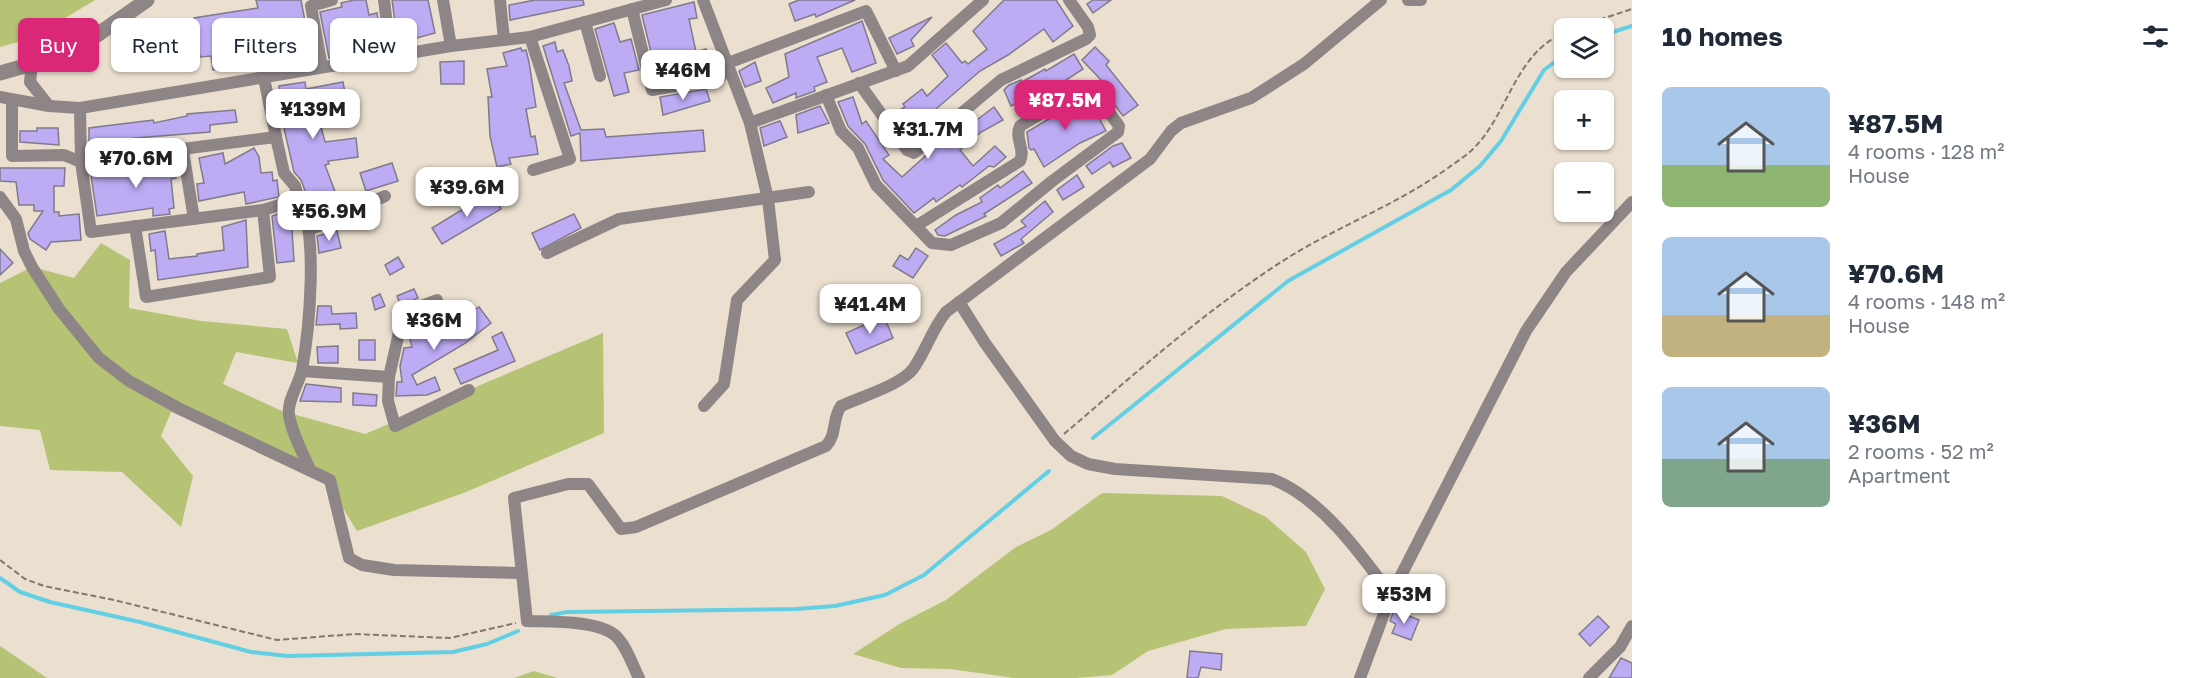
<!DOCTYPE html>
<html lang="en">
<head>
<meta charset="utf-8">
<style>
  body { margin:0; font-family:"Golos Text",sans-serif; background:#f2f2f3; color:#1f2937; height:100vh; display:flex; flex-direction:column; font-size:22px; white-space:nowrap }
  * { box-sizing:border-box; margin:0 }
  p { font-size:20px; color:#747a83 }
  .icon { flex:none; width:33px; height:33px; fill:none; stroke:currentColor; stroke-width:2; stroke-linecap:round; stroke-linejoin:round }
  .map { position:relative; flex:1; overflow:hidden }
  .side { display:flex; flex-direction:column; background:#fff; width:570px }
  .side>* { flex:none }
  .top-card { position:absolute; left:18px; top:18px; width:570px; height:54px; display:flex; gap:12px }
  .tools { position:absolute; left:1554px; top:18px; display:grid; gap:12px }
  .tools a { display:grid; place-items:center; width:60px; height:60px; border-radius:9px; background:#fff; box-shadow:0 2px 4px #0004; font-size:30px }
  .price { position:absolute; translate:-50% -51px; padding:0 14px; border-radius:12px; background:#fff; color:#222; font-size:20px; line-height:39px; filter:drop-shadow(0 2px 3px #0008) }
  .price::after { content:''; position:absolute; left:50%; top:36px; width:18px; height:14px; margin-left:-9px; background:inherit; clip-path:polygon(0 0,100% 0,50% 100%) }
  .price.on { background:#db2777; color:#fff }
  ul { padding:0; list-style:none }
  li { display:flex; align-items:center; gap:18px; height:150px; padding:0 30px }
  li span { display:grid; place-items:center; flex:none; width:168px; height:120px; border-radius:9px; color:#555 }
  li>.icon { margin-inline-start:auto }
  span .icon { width:72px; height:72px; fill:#fffc; stroke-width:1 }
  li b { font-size:26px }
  h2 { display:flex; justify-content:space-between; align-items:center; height:72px; padding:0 30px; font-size:26px }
  .tag { padding:0 21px; border-radius:9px; background:#fff; box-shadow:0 2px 4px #0004; font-size:21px; line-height:54px }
  .tag.on { background:#db2777; color:#fff }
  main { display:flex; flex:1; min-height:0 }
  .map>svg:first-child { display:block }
</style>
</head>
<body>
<main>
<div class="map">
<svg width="1632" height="678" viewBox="0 0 1632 678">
  <rect width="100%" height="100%" fill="#ebdfcf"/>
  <!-- green -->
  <g fill="#b6c274">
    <path d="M0,0h95l-63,38 -32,9z"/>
    <path d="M101,243l29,17 -1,48 72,13 86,8 11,34 -62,-11 -13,32 59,27 83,23 238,-101 1,100 -138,59 -109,39 -30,-49 -46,-28 -110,-42 -10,24 32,40 -12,51 -59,-55 -72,-2 -10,-40 -40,-4v-143l32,-16 42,11z"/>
    <path d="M1102,493l120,3 44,21 40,35 19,37 -19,37 -80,3 -78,22 -36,24 -36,3h-62l-64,-9 -49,-1 -48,-14 48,-31 45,-23 70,-53 35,-17z"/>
    <path d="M0,646l47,32h-47z"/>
    <path d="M534,671l23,7h-43z"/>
  </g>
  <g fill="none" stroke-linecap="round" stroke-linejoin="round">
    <!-- stream -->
    <g stroke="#63cfe5" stroke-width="4">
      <path d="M1604,35l28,-9"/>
      <path d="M1093,438l195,-157 163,-91 29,-24 21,-25 43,-71 20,-15"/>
      <path d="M0,578l20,14 30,10 90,20 111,30 36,4 166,-4 34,-8 31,-13"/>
      <path d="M551,615l16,-3 229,-3 39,-3 50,-11 39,-20 125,-104"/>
    </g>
  </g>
  <!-- building -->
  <g fill="#bdabf4" stroke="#7f7b8c" stroke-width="1.5">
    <path d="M256,0h45l11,58 -17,3 -9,-35 -39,8 4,30 -38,6 -2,-14 -11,1 -6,-39 64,-10z"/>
    <path d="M354,0h12l3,15 8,-2 5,35 -53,10 -9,-46 22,-5 -1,-4z"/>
    <path d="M392,0h36l7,33 -37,10z"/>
    <path d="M535,0h48l1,5 -74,15 -1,-15z"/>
    <path d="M799,0h56l-39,17 -1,-3 -20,7 -6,-17z"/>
    <path d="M1004,0h52l17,26 -20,16 -9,-13 -36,26 -28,16 -74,64 -14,-21 13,-7 -2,-3 19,-15 5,7 21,-20 -16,-21 14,-12 16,20 3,-2 3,3 19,-15 -14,-18z"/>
    <path d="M1093,0h18l-18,13 -6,-9z"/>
    <path d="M694,2l3,16 -8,1 7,33 10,-3 6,21 -54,11 -16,-66z"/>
    <path d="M932,17l-21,23 3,6 -17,8 -8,-16z"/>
    <path d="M862,21l14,42 -24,9 -10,-24 -25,9 10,25 -13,5 1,4 -19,7v-5l-23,10 -7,-15 23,-11 -4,-23z"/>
    <path d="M614,23l6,19 11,-3 8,31 -15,3 5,19 -15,4 -19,-67z"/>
    <path d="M555,42l2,10 6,-2 6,16 3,15 -8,2 17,47 23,-1 2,8 97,-7 2,21 -124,10 -1,-28 -9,3 -28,-90z"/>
    <path d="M169,47l1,11 -14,2v6l-26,2 -2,-17z"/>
    <path d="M1095,47l14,14 -3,4 32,40 -15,11 -24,-32 3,-3 -20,-21z"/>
    <path d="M521,48l1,3 4,-1 3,12 7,45 -10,2 5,28 4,-1 3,18 -29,4 2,6 -14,3 -7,-31 -2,-39h4l-5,-28 20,-3 -4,-13z"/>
    <path d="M1074,54l9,15 -44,29 -2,-4 -26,12 -7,-16 5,-5 12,-5 1,2 23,-13 1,2z"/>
    <path d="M464,61v23h-23l-1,-22z"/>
    <path d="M755,62l6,19 -16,6 -6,-16z"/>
    <path d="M305,82l1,7 37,-7 3,17 -31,5 10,38 31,-4 2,19 -30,4 1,3 -4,1 14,37 -26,10 -12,-32 -7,-8 -10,-44 -5,-42z"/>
    <path d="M706,89l4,12 -47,14 -3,-18z"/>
    <path d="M1087,96l19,35 -26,12 -36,24 -10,-18 -3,1 -2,-2 -2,-16z"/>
    <path d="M853,97l9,27 4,-3 23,34 -6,4 19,18 60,-54 4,5 28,-21 9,13 -22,12 -21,18 13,16 22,-20 11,11 -12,10 -5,-1 -27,21 -2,-2 -24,17 -2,-4 -20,15 -31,-33 -18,-36 -17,-18 -10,-24z"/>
    <path d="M820,106l9,17 -31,10 -2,-18z"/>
    <path d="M235,110l2,12 -27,3v7l-75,6 -46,9v-19l64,-8 1,3 33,-7v-2z"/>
    <path d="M780,121l7,16 -23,9 -4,-18z"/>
    <path d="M37,128h21l1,17 -39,-3v-11h17z"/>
    <path d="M1122,143l9,15 -18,9 -3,-5 -18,12 -6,-8 27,-20z"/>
    <path d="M254,148l5,9 2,16 11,-1 1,9 4,-1 2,17 -33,7 -2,-12 -45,9 -2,-17 7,-1 -5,-25 24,-5 2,11z"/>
    <path d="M173,159l3,19 -5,1 3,29 -5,1 1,5 -17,2v-8l-56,8 -6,-41 52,-7 -1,-6z"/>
    <path d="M392,163l6,18 -32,10 -6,-18z"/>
    <path d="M0,168h65l-1,18h-10v26h5v4l20,-2 2,26 -30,2 -5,8 -16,-11 -2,-6 15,-22h-9v-6h-15l-3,-23 -16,-1z"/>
    <path d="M1023,171l9,12 -48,31 2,2 -41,20 -7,-1 -3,-5 21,-15 26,-13 -2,-4 18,-13 2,3z"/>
    <path d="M1077,175l7,12 -21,13 -6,-10z"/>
    <path d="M491,192l10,17 -59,35 -10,-16z"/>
    <path d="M1045,201l8,11 -32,27 3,4 -23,13 -7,-12 32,-18 -5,-5z"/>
    <path d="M281,213l10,1 3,47 -17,2 -5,-47z"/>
    <path d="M574,214l7,14 -41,22 -8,-17z"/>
    <path d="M246,220l2,47 -90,13 -3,-30 -4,1 -2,-17 16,-3 4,28 28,-3v-2l27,-4 -2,-23z"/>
    <path d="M337,231l4,17 -22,5 -2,-17z"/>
    <path d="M916,248l12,8 -15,22 -20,-12 7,-11 8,5z"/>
    <path d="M0,249l13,14 -13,12z"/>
    <path d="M398,257l6,10 -14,8 -5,-10z"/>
    <path d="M414,289l4,9 -17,9 -4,-11z"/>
    <path d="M380,294l5,12 -10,4 -3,-12z"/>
    <path d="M318,306h13l1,8 24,-1 1,15 -17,1v-5l-24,1z"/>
    <path d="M479,307l12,16 -27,21 -52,31 5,10 18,-8 5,13 -13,5 -31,1 1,-14h5l-2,-16 4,-18 8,-1 -4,-16 4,-6 17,-4 5,20 26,-15 -3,-4z"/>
    <path d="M884,316l9,22 -37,16 -10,-21z"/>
    <path d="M502,332l13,29 -54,23 -7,-15 44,-19 -6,-13z"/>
    <rect x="359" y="340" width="16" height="20"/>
    <path d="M338,346v17h-20l-1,-16z"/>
    <path d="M306,384l35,4v14l-41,-1z"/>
    <path d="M353,393l24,2 -1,11 -23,-1z"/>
    <path d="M1394,610l25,10 -8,20 -19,-7 4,-9 -6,-3z"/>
    <path d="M1598,616l11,11 -19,19 -11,-12z"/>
    <path d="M1190,651l32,3 -1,16 -20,-3 -3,11h-11z"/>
    <path d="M1621,658l11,5v15h-23z"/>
  </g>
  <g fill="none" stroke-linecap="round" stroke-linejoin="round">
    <!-- path -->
    <g stroke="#81796d" stroke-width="2" stroke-dasharray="6 3" stroke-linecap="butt">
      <path d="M1574,28l58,-19"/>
      <path d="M1064,434c73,-62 144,-126 225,-177 52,-32 109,-53 159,-89 8,-6 18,-12 25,-19 35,-34 42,-96 91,-116"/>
      <path d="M0,560l25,19 19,7 70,14 163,40 78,-6 95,4 66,-15"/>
    </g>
    <!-- minor -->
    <g stroke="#8e8587" stroke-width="12">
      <path d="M384,0l7,56"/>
      <path d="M443,0l8,46"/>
      <path d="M500,0l4,40"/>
      <path d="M703,0l47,123 158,-57 75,-66"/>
      <path d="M1408,0h13"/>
      <path d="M632,9l20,81 68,-12 8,-15 138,-52 30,60"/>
      <path d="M585,22l15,54"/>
      <path d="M530,37l40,122 -37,11"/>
      <path d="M32,64l-2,18 19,24"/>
      <path d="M322,67l-11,-61 21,-6"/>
      <path d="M264,78l12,59"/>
      <path d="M859,83l48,67 7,3 87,-73 85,-41 4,-4 -2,-8 -19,-27"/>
      <path d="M826,95l15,36 17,17 18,37 56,58 19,2 50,-22 50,-41 67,-50 1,-6 -27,-38 -7,-1 -65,39c-6,13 6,23 0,35l-104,65"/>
      <path d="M0,97l49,9 31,2 371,-62 79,-9 136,-37"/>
      <path d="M12,101v55l52,-1 17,7 195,-25 8,36 11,13 4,13"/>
      <path d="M80,108l1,54 10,70 172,-22 36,-11c20,33 10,132 3,171 -3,14 -15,31 -13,44 2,18 14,39 21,56"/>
      <path d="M183,151l11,68"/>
      <path d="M0,197l16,22 8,32 8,16 27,42 40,49 30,23 51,28 150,71 19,78 13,7 32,5 127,3"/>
      <path d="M135,226l11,71 124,-20 -7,-67"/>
      <path d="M309,230l76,-34"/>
      <path d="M547,253l72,-34 190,-27"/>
      <path d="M959,302l26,41 70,98 16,15 17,8 27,5 157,10c48,18 89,75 119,116"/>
      <path d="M302,371l87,6 -1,24 7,25 74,-36"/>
      <path d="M389,377l11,-49 13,-19 24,-9"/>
      <path d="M704,406l20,-22 13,-84 38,-40 -7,-61 -18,-76"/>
      <path d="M639,678c-7,-14 -12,-31 -23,-42 -18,-16 -66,-14 -89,-15l-13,-123 54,-14h20l33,45 15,-2 190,-81c11,-11 6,-28 15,-40 19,-9 60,-21 72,-37 13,-18 19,-40 33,-57l204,-153 21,-28 10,-8 70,-25 53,-34 77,-64"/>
      <path d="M1360,678l31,-83 135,-264 40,-59 66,-70"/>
      <path d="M1589,678l31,-31 12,-21"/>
    </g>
    <!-- tertiary -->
    <path stroke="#8e8587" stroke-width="15" d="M0,73l32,-9 65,-29 50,-35"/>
  </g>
</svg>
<div class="tools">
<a><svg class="icon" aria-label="layers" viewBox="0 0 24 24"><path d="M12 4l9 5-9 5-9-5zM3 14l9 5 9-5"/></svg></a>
<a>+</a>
<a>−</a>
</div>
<b class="price" style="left:683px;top:101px">¥46M</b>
<b class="price on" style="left:1065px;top:131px">¥87.5M</b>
<b class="price" style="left:313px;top:140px">¥139M</b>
<b class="price" style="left:928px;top:160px">¥31.7M</b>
<b class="price" style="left:136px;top:189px">¥70.6M</b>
<b class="price" style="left:467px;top:218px">¥39.6M</b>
<b class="price" style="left:329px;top:242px">¥56.9M</b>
<b class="price" style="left:870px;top:335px">¥41.4M</b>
<b class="price" style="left:434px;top:351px">¥36M</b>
<b class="price" style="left:1404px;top:625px">¥53M</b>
<div class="top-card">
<a class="tag on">Buy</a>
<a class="tag">Rent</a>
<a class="tag">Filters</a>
<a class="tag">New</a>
</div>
</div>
<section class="side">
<h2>10 homes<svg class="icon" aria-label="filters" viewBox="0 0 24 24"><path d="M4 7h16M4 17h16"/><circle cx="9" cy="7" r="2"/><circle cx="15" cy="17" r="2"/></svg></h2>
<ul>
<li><span style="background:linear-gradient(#a9c7e8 65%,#8fb573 0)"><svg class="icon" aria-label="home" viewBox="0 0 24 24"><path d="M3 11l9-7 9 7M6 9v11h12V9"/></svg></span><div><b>¥87.5M</b><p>4 rooms · 128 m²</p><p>House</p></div></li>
<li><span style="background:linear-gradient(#a9c7e8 65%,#c2b280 0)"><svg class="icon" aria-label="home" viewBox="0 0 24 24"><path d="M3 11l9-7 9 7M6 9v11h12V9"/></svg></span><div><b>¥70.6M</b><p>4 rooms · 148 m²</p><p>House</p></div></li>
<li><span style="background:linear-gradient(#a9c7e8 60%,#7fa58c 0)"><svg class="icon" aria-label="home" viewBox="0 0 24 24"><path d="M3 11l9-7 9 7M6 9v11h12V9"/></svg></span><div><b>¥36M</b><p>2 rooms · 52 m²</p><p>Apartment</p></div></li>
</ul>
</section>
</main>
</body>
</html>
